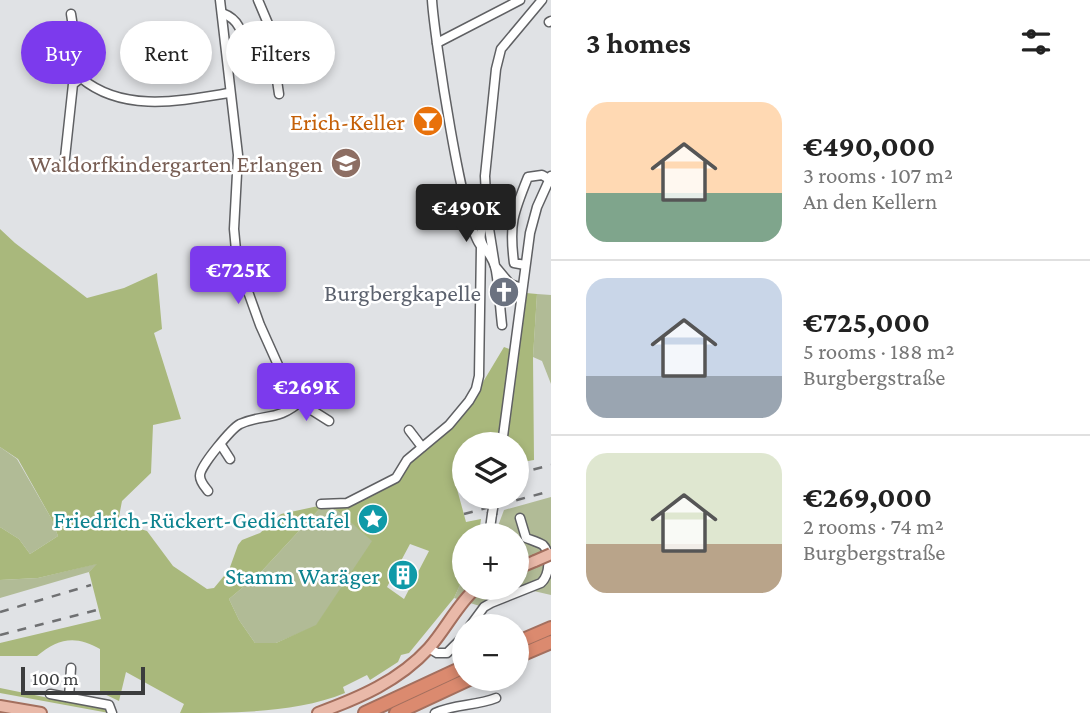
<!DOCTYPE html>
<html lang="en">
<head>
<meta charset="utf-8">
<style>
  body { margin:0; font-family:"Crimson Pro",serif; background:#f6f6f6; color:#222; height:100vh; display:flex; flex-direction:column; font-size:26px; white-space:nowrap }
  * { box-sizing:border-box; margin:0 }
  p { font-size:23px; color:#767676 }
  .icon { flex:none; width:38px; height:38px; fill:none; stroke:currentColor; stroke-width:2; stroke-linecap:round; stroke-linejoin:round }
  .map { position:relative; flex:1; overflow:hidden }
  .drawer { display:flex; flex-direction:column; background:#fff; width:539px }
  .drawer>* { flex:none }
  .banner { position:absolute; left:21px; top:21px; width:424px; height:63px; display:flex; gap:14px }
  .fabs { position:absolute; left:452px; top:432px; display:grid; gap:14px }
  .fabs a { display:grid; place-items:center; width:77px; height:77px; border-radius:50%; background:#fff; box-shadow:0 4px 10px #0003; font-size:35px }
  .scale { position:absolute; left:21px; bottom:18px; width:124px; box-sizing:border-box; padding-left:7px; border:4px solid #3b3c3d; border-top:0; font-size:19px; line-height:24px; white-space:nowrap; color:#3b3c3d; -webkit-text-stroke:5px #fff; paint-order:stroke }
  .price { position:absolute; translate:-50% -60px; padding:0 16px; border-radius:7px; background:#7c3aed; color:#fff; font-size:23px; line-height:46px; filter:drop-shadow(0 2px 4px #0008) }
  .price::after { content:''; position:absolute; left:50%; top:42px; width:21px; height:16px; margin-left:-10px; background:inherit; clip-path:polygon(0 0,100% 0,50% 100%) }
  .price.on { background:#222; color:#fff }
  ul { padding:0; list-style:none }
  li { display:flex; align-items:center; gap:21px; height:175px; padding:0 35px }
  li+li { border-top:2px solid #e0e0e0 }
  li span { display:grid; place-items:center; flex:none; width:196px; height:140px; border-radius:21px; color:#555 }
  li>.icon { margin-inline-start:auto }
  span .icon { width:84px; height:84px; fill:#fffc; stroke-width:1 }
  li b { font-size:30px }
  h2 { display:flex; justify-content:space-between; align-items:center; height:84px; padding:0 35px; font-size:30px }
  .pill { padding:0 24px; border-radius:32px; background:#fff; box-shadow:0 4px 10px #0003; font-size:24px; line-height:63px }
  .pill.on { background:#7c3aed; color:#fff }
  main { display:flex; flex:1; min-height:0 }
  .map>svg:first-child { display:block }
</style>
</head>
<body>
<main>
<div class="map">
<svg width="551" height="713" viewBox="0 0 551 713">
  <rect width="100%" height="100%" fill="#e0e2e5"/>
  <!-- green -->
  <g fill="#b1bb96">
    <path d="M537,294l14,1v89l-9,-23 -9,-4z"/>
    <path d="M0,447l17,12 34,59 7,18 -28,18 -11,-15 -19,-12z"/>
    <path d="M551,497v98l-26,-6 -42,18 -29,-9 10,-22v12h52v-52l-37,-1 2,-5 17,-4 6,-16z"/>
    <path d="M323,505l10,2 40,34 -57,85 -40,17h-21l-16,-23 -10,-21 32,-27z"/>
    <path d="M99,563l-10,9 -89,26v-18l38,-2z"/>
  </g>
  <!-- forest -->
  <g fill="#a9b87c" fill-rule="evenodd">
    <path d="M0,229l15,14 72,55 37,-10 33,-15 5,56 -8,4 27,86 -28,6 -2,48 -29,28 -4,21 29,9 26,35 34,23 7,-1 15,-18 9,-25 4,-5 18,-7 21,-19 42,-9 -62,67 -32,27 10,21 16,23h21l40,-18 56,-84 -39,-34 64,-27 15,-21 65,-67 27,-45 14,5 8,-59 11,1 -4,63 1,103 -18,3v-19h-52v31l-10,3 12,44 15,-3 -2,16 -15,1v40l-10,22 -45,55 -8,2 -3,7 -28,18 -3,-5 -24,12 2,6c-49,20 -111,20 -165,20l4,-9 -58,-32 -7,29 -19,-9v-43c-24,-14 -42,-11 -63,7h-37v-13l101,-24 -12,-47 8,-8 -59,14 -38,2v-53l19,12 11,15 28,-18 -7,-18 -33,-59 -18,-12zM410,544l19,7 -25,48 -17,-12z"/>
    <path d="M0,688l108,22 1,3 -109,-20z"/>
  </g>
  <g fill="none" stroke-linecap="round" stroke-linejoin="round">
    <!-- minor casing -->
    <g stroke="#5f6063" stroke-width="11">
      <g id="minor">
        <path d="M220,0l18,155 -4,74 3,32 23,64 27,60 23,24 19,12"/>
        <path d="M258,0l11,26 10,68"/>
        <path d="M222,13c28,10 18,38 31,59l5,4 17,-2"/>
        <path d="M71,14l10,64"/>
        <path d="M549,22l2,-1"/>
        <path d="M437,43l83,-43"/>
        <path d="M81,78c42,35 99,23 148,15"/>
        <path d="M64,167l9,-83 8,-6"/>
        <path d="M487,216c-17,34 5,29 9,55 3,18 4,36 6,54"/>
        <path d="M525,265l-11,-2c-5,-39 -1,-49 14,-86l14,-2 7,4"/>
        <path d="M522,288l-12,-4 -15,-18 -8,-50 -2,-40 11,-107 5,-20 41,-49"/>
        <path d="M409,430l13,17"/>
        <path d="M502,444l28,-211 7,-26 14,-31"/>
        <path d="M221,445l9,14"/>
        <path d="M208,491c-3,-4 -8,-9 -8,-15 -1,-9 32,-48 40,-52 25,-11 38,-2 62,-24"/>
        <path d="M321,504l26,-1 49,-25 11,-18 42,-35 20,-24 7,-12 3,-13 2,-130c-18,-17 -47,-212 -49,-246"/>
        <path d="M489,536l3,-22"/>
        <path d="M470,626l14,-19 7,-4 50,-20c9,-8 10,-30 2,-38 -5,-3 -12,-5 -17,-7l-6,-20"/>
        <path d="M429,648l8,5h10l17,-17"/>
        <path d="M50,694l59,11 3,8"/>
        <path d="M69,697l2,-29"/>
        <path d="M435,713c19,-9 41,-7 61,-15"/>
      </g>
    </g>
    <!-- major casing -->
    <g stroke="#a36f5e" stroke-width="14">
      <g id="major">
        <path d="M516,569l19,-8"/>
        <path d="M0,706l41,7"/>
        <path d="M318,713c41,-15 81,-32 111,-65 17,-19 28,-43 47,-60"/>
      </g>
    </g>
    <!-- highway casing -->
    <g stroke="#a36f5e" stroke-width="16">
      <g id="highway">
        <path d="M516,643l35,-15"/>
        <path d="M516,657l35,-15"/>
        <path d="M365,713l99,-46"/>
        <path d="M396,713l73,-34"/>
      </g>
    </g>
    <!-- minor -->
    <use href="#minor" stroke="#fff" stroke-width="8"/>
    <!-- major -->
    <use href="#major" stroke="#e9b9a9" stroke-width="10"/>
    <!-- highway -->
    <use href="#highway" stroke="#db8a6f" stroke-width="12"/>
    <!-- rail -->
    <g stroke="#6f7072" stroke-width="2.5" stroke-dasharray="9 9" stroke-linecap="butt">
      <path d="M516,474l35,-9"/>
      <path d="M455,483l9,-2"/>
      <path d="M464,514l87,-23"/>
      <path d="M0,612l91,-27"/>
      <path d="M0,635l97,-25"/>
    </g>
    <!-- minor-bridge casing -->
    <g stroke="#5f6063" stroke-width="11" stroke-linecap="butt">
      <path id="minor-bridge" d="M492,514l3,-17"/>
    </g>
    <!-- major-bridge casing -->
    <g stroke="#a36f5e" stroke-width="14" stroke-linecap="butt">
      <path id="major-bridge" d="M535,561l16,-7"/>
    </g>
    <!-- minor-bridge -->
    <use href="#minor-bridge" stroke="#fff" stroke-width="8"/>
    <!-- major-bridge -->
    <use href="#major-bridge" stroke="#e9b9a9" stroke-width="10"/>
  </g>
  <!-- icons -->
  <defs>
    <g id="bar-disc" transform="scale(1.575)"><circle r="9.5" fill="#e8710a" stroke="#fff"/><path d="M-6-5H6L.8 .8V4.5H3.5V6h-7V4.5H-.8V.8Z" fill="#fff"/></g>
    <g id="school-disc" transform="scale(1.575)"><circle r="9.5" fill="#8d6e63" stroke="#fff"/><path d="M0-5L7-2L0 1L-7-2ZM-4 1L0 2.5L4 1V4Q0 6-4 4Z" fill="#fff"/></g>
    <g id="church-disc" transform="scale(1.575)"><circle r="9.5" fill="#6b7280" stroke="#fff"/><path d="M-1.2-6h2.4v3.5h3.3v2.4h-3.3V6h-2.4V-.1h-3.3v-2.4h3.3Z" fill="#fff"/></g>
    <g id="sight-disc" transform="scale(1.575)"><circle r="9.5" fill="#0f9aa8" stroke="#fff"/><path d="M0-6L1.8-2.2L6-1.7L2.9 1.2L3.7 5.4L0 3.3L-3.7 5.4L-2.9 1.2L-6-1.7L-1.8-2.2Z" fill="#fff"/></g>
    <g id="building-disc" transform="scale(1.575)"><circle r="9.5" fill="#0f9aa8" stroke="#fff"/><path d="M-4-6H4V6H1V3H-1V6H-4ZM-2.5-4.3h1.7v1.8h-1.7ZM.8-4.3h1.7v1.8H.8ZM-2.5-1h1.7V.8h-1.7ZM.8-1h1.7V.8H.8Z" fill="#fff"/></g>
  </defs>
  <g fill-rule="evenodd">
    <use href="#bar-disc" x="428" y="121"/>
    <use href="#school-disc" x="346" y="163"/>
    <use href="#church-disc" x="504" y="292"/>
    <use href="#sight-disc" x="373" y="519"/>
    <use href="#building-disc" x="403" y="575"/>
  </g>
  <g text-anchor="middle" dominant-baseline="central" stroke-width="5" stroke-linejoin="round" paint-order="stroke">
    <!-- food labels -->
    <g font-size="24" fill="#c56008" stroke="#fff" text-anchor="end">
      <text x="405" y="121">Erich-Keller</text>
    </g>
    <!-- education labels -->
    <g font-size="24" fill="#785e54" stroke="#fff" text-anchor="end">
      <text x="323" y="163">Waldorfkindergarten Erlangen</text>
    </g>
    <!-- worship labels -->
    <g font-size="24" fill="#5b616d" stroke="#fff" text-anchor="end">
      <text x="481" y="292">Burgbergkapelle</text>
    </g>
    <!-- culture labels -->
    <g font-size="24" fill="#0d838f" stroke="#fff" text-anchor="end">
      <text x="350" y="519">Friedrich-Rückert-Gedichttafel</text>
      <text x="380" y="575">Stamm Waräger</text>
    </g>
  </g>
</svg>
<div class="fabs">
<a><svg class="icon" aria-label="layers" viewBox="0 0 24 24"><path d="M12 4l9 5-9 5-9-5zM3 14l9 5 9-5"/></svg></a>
<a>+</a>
<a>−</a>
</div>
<div class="scale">100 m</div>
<b class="price on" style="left:466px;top:244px">€490K</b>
<b class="price" style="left:238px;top:306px">€725K</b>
<b class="price" style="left:306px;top:423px">€269K</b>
<div class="banner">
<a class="pill on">Buy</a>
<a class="pill">Rent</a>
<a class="pill">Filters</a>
</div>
</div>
<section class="drawer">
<h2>3 homes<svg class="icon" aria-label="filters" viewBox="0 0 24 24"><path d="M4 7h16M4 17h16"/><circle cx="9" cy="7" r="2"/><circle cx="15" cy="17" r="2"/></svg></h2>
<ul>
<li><span style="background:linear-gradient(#ffd9b3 65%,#7fa58c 0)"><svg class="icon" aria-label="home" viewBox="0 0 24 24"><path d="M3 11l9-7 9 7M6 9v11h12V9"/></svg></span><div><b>€490,000</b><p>3 rooms · 107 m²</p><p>An den Kellern</p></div></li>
<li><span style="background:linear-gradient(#c9d6e8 70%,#9aa5b1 0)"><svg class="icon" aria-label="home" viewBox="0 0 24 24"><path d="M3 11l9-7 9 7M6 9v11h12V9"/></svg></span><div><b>€725,000</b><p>5 rooms · 188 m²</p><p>Burgbergstraße</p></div></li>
<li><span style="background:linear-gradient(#dfe7d0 65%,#b9a48a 0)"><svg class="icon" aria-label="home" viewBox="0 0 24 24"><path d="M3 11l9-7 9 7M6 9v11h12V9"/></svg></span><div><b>€269,000</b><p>2 rooms · 74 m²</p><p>Burgbergstraße</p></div></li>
</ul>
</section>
</main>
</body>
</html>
